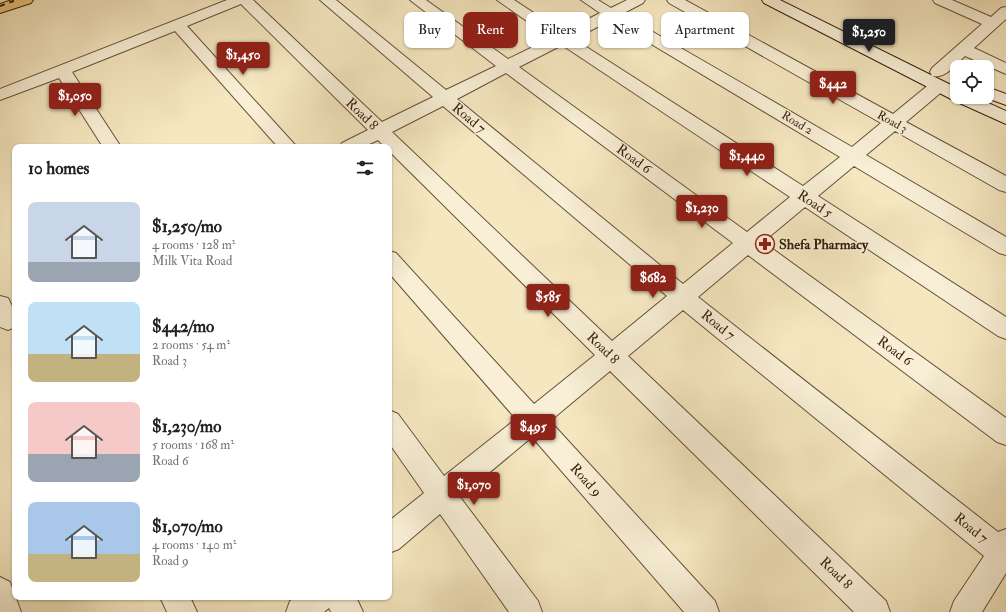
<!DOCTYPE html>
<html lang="en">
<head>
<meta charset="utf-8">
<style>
  body { margin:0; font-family:"IM FELL Double Pica",serif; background:#f6f6f6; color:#222; height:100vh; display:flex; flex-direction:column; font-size:15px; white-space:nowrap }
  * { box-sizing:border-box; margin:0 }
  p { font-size:13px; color:#767676 }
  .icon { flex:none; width:22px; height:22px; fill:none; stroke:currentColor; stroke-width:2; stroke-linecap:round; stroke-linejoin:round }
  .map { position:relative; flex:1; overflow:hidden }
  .details { position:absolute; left:12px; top:144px; width:380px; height:456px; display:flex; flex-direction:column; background:#fff; border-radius:8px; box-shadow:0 1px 3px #0004 }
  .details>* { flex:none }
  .guide { position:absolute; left:404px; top:12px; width:380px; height:36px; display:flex; gap:8px }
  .controls { position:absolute; left:950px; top:60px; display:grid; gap:8px }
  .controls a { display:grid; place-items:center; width:44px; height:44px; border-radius:8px; background:#fff; box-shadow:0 1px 3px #0004; font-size:20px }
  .price { position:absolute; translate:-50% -34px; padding:0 9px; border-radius:4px; background:#8f2418; color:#fff; font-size:13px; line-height:26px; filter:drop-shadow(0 1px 2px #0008) }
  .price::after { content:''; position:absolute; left:50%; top:24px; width:12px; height:9px; margin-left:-6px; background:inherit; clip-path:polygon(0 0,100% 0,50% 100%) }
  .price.on { background:#222; color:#fff }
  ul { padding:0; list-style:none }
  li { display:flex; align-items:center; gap:12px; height:100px; padding:0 16px }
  li span { display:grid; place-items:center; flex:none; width:112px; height:80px; border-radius:8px; color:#555 }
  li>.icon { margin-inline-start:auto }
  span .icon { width:48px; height:48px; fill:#fffc; stroke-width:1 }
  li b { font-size:17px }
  h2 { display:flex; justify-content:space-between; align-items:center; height:48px; padding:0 16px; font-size:17px }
  .tag { padding:0 14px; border-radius:8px; background:#fff; box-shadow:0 1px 3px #0004; font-size:14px; line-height:36px }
  .tag.on { background:#8f2418; color:#fff }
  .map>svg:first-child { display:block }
</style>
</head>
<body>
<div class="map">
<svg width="1006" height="612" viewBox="0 0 1006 612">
  <rect width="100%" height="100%" fill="#f5e7c0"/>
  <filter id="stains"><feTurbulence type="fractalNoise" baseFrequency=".005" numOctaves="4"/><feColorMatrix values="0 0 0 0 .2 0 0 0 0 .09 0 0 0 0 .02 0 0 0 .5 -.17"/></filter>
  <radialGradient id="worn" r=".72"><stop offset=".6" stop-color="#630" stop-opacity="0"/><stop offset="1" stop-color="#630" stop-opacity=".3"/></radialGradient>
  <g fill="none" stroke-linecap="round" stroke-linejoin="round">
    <!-- street casing -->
    <g stroke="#665138" stroke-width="2">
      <g id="street">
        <path d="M227,0h26l129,122 51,-25 -113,-97h16l110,90 50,-24 -86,-66h16l82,59 43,-21 -54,-38h17l49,32 37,-19 -19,-13h17l13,8 16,-8h18l-2,3 -21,11 230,133 29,-24 -212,-120 -2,-3h18l208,114 39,-32 6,-1 6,1 2,4 -2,4 -38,32 100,54v16l-7,-2 -104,-59 -29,24 140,82v18l-7,-2 -145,-87 -36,30 188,121v22l-8,-3 -193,-129 -42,35 243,176v27l-9,-3 -249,-187 -50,42 300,235 8,-3v44l-24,39h-32l4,-11 30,-45 -301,-246 -55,46 258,245 4,11h-36l-244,-241 -60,50 165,180 4,11h-35l-152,-175 -72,60 78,104 4,11h-33l-69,-98 -41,35 -10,4v-32l35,-28 -35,-50v-33l9,4 46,62 72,-57 -127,-146v-22l7,2 138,151 61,-49 -206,-204v-4h-4l-7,-7 -15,7h-24l3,-4 26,-13 -127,-126 -54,22 110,121h-19l-103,-116 -103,41 49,75h-18l-44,-69 -59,22v-11zM611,20l229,137 -37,29 -229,-147zM562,45l228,152 -43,35 -228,-165zM506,73l227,170 -50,41 -226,-185zM443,106l224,190 -55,45 -220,-209z"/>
        <path d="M933,0h19l39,17 10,-9 5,-1v12l-32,29 32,15v11l-41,-18c-9,8 -19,23 -33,20l-2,-4 2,-4 50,-44 -47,-21z"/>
        <path d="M0,296l8,2 7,14v15l-7,3 -8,-3z"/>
        <path d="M0,577l10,5 11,30h-21z"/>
        <path d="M160,597h30l7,15h-30z"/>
        <path d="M296,597h60l7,15h-32l-2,-4 -5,4h-38l4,-11z"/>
      </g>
    </g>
    <!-- secondary casing -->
    <g stroke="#371f0b" stroke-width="2">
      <g id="secondary">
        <path d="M762,0h18l177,88v9h18l31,14v13l-51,-23 -191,-98z"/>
        <path d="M987,87l19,7v11l-22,-8h3z"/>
      </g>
    </g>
    <!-- primary casing -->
    <g stroke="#371f0b" stroke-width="2">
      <path id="primary" d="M12,0h21l-2,3 -31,10v-9z"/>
    </g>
    <!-- street -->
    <use href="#street" fill="#f8efd6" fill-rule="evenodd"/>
    <!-- secondary -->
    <use href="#secondary" fill="#f8efd6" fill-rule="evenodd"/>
    <!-- primary -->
    <use href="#primary" fill="#eac480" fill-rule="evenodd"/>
    <!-- rail -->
    <path stroke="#371f0b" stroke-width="2" stroke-dasharray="5 5" stroke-linecap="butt" d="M0,6l16,-6"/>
  </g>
  <!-- icons -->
  <defs>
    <g id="pharmacy-ring" transform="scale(1)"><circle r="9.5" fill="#f8efd6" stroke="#8f2418" stroke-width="1.5"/><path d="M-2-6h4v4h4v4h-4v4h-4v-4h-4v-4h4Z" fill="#8f2418"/></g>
  </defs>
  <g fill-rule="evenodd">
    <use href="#pharmacy-ring" x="765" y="244"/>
  </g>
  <g text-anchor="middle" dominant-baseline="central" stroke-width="3" stroke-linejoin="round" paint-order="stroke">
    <!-- far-street labels -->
    <g font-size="12" fill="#371f0b" stroke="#f8efd6">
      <text transform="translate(892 122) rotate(29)">Road 3</text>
      <text transform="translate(797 123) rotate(31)">Road 2</text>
    </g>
    <!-- street labels -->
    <g font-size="14" fill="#371f0b" stroke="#f8efd6">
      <text transform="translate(362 114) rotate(44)">Road 8</text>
      <text transform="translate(469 118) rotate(40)">Road 7</text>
      <text transform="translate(634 159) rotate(36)">Road 6</text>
      <text transform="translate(815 204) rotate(33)">Road 5</text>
      <text transform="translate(718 325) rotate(39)">Road 7</text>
      <text transform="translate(603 348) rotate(44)">Road 8</text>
      <text transform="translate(895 351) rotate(36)">Road 6</text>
      <text transform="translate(586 480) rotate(48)">Road 9</text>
      <text transform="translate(971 528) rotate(39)">Road 7</text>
      <text transform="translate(836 573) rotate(44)">Road 8</text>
    </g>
    <!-- poi labels -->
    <g font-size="14" font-weight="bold" fill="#371f0b" stroke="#f8efd6" text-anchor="start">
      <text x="779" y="244">Shefa Pharmacy</text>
    </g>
  </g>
  <rect width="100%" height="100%" filter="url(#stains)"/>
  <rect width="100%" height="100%" fill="url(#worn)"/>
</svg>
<div class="controls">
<a><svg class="icon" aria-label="locate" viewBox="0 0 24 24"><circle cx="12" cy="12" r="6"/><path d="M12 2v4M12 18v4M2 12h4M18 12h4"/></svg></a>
</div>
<b class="price on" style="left:869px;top:53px">$1,250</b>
<b class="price" style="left:243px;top:76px">$1,450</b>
<b class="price" style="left:833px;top:105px">$442</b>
<b class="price" style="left:75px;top:117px">$1,050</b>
<b class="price" style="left:747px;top:177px">$1,440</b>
<b class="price" style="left:702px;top:229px">$1,230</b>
<b class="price" style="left:653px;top:299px">$682</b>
<b class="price" style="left:548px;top:318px">$585</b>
<b class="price" style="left:533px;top:448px">$495</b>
<b class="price" style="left:474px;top:506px">$1,070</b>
<div class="guide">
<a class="tag">Buy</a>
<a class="tag on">Rent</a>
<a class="tag">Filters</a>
<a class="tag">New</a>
<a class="tag">Apartment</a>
</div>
<section class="details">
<h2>10 homes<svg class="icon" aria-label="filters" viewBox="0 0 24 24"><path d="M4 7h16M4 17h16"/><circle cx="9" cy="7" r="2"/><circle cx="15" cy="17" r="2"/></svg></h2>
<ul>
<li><span style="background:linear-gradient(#c9d6e8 75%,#9aa5b1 0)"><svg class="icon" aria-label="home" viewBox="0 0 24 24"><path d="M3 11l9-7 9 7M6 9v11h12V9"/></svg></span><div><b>$1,250/mo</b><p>4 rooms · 128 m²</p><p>Milk Vita Road</p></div></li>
<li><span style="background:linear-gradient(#bfe0f5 65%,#c2b280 0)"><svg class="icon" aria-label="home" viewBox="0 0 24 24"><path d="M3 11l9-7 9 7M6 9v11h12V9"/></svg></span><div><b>$442/mo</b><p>2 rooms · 54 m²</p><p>Road 3</p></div></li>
<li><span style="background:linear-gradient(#f6c9c9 65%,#9aa5b1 0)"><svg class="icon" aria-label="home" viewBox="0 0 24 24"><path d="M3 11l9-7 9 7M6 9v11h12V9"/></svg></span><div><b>$1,230/mo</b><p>5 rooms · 168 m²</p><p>Road 6</p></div></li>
<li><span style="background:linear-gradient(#a9c7e8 65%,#c2b280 0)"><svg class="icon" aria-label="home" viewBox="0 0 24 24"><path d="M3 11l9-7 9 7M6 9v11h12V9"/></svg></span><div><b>$1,070/mo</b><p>4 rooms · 140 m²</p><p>Road 9</p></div></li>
</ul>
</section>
</div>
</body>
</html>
